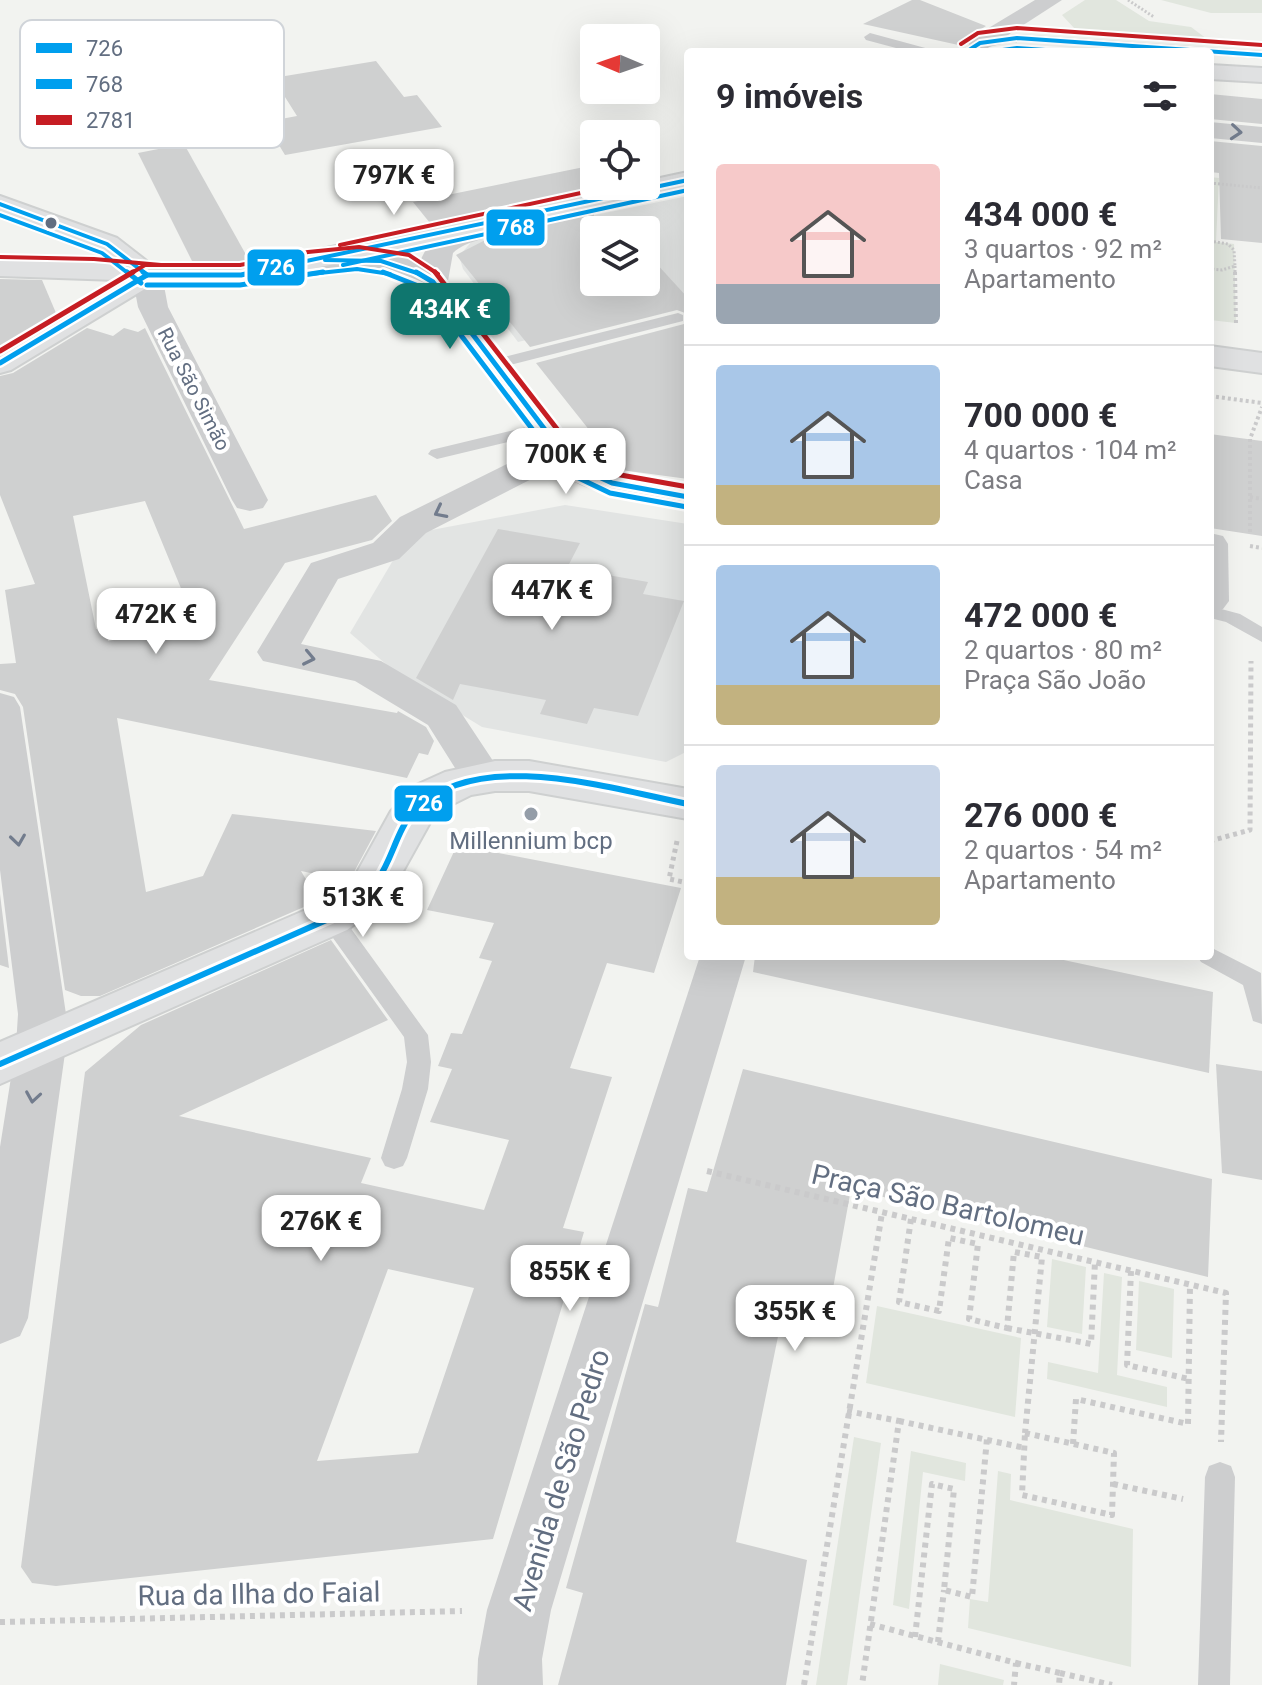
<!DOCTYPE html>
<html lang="pt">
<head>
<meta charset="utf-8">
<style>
  body { margin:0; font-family:Roboto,sans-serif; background:#f2f2f3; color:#2b2b33; height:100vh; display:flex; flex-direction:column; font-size:30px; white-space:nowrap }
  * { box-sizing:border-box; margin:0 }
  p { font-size:26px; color:#7c7c81 }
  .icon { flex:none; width:44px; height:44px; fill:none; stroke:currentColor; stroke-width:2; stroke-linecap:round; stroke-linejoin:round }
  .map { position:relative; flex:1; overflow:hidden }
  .sheet { position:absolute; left:684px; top:48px; width:530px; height:912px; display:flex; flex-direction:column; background:#fff; border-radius:8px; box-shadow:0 8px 32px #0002 }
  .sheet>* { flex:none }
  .needle { width:52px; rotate:272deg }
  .controls { position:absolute; left:580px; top:24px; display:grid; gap:16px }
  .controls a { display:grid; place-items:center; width:80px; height:80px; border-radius:8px; background:#fff; box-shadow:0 8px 32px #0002; font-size:40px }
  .price { position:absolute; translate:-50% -68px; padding:0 18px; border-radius:16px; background:#fff; color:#222; font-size:26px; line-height:52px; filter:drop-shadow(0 2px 4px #0008) }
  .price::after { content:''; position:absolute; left:50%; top:48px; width:24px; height:18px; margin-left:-12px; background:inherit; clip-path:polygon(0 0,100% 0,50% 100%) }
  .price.current { background:#0f766e; color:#fff }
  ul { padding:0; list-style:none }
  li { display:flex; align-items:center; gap:24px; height:200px; padding:0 32px }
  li+li { border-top:2px solid #e1e1e2 }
  li span { display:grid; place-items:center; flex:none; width:224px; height:160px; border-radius:8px; color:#555 }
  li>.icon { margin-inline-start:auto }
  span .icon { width:96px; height:96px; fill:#fffc; stroke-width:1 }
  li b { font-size:34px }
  h2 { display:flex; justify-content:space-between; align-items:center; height:96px; padding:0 32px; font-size:34px }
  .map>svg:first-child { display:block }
</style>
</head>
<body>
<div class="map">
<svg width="1262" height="1685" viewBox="0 0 1262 1685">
  <rect width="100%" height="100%" fill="#f2f3f0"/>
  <!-- built -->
  <g fill="#e2e4e3" fill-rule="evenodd">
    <path d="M688,196v105l-170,41 -55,-73 -4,-13 14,-16zM594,230h52v52h-52z"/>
    <path d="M565,505l123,19v227l-22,11 -184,-35 -80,-49 -52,-45 45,-76 31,-26z"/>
  </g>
  <!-- green -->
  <g fill="#e1e6de">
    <path d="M1085,0h31l33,21 42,6 16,12 -122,-6 -10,-4 -13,-14z"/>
    <path d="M1161,0h101v13h-51z"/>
    <path d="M1210,177l9,1 -3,64 18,2 2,79 -26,-3z"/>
    <path d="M1052,1259l34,8 -4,67 -35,-7z"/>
    <path d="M1104,1273l18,4 -5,98 50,12v20l-120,-28 1,-17 50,11z"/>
    <path d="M1139,1281l35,8 -2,69 -36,-8z"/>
    <path d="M877,1306l144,32 -6,79 -149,-34z"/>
    <path d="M854,1437l27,6 -34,242h-31z"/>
    <path d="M911,1451l55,12 -1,18 -42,-9 -14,137 -16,-4z"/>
    <path d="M998,1471l13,3 -1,26 123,29 -2,138 -163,-39 2,-29 18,3z"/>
    <path d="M940,1664l64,16 -1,5h-65z"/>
  </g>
  <!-- building -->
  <g fill="#cfd0d0" fill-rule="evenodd">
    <path d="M912,0h8l66,26 -16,10 -7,10 -100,-22z"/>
    <path d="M376,61l28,36 13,-2 25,32 -157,28 -20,-33 32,-6 -24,-38z"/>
    <path d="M1210,94l52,5v25l-52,-5z"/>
    <path d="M1210,141l52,5v97l-41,-4 -2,-66 -9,-1z"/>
    <path d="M184,144l65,116 -16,3h-40l-55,-110z"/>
    <path d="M594,165v24l-164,34 -17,-21z"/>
    <path d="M594,211v71h52v-18l9,-2 33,36v181l-67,-9 -85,-107 148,-39 1,-11 -8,-3 -147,37 -74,-92 47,-24z"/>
    <path d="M0,279l42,1 14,33 -56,33z"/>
    <path d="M87,328l26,8 11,-8 14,4 7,-4 99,201 132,-34 16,26 -20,19 -87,23 -76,117 188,33 1,-2 28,16 8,14 -6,14 -9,-2 -12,25 -290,-60 29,174 57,-16 29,-62 144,17 -23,43 -8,6 -44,-9 17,29 -5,3 -213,93h-19l-16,-6 -42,-283 -8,-13 -15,-4v-26l16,-1 -11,-73 30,-6 -35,-89v-119l13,-3zM145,501l40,97 -23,32 -54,11 -2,-14 -10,2 -23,-113z"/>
    <path d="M1210,434l52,7v95l-52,-8z"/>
    <path d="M498,529l82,14 -13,25 81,14 -5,12 41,7 -46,115 -44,-8 -7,16 -47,-10 6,-14 -86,-16 -7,16 -37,-22z"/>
    <path d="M457,845l224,43 -27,85 -47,-10 -37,105 42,9 -49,151 21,4 -91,307 -437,47 -24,-3 -11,-16 64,-495 56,-47 190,-85 57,80 -209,96 192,42 -10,25 123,27 25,-70 -79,-18 22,-53 -14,-3 13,-33 11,1 30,-73 -13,-3 15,-35 -67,-13zM388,1269l86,19 -56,165 -101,8z"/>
    <path d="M0,894l9,74 -9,-3z"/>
    <path d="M755,956h290l168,36 -4,81 -456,-101z"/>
    <path d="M1216,1064l46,7v109l-40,-7z"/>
    <path d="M743,1069l469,110 -4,98 -357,-88 -25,138 -44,-10 -46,225 71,18 -21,125h-228l25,-92 -17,-5 79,-284 13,3 30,-119 19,4z"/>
  </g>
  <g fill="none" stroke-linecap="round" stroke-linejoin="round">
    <!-- secondary casing -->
    <g stroke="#ced0d0" stroke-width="4">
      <g id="secondary">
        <path d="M1210,65l52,3v14l-52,-3z"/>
        <path d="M688,172v16l-447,96h-88l-142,86 -11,3v-23l117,-70 -117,-4v-18l112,4 -15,-12 -97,-36v-18l117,42 36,28h88l380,-80h25v-5z"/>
        <path d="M1210,346l52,7v20l-52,-7z"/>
        <path d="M495,761h34l159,28v30l-159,-28h-34l-24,4 -26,13 -13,11 -45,81 -40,30 -347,154v-42l315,-136 40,-30 36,-65 23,-25 31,-14z"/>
      </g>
    </g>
    <!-- path-far3 -->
    <g stroke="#cacacb" stroke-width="3" stroke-dasharray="2 2" stroke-linecap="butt">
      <path d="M1128,0l26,17"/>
      <path d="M90,79v9c29,8 36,10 47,39"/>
      <path d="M1210,183l52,5"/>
      <path d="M1210,241l18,3 6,6 1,16 -13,4 -12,-1"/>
      <path d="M1235,266v8"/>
    </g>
    <!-- path-far2 -->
    <g stroke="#cacacb" stroke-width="4" stroke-dasharray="3 3" stroke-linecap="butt">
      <path d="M1235,272l1,51"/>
      <path d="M1210,396l52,7"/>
      <path d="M1250,497l12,2"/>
      <path d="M1250,532v-93l12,-32"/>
      <path d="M1250,546l12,2"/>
    </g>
    <!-- path-far1 -->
    <g stroke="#cacacb" stroke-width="5" stroke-dasharray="4 4" stroke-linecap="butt">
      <path d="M677,841l-8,38 19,4"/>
      <path d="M1210,841l40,-11 1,-169"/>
    </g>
    <!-- path -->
    <g stroke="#cacacb" stroke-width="6" stroke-dasharray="5 5" stroke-linecap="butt">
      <path d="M707,1171l519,122 -5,149"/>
      <path d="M911,1219l-12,83 40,9 10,-73 29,6 -9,75 38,9 7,-76 28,5 -17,176"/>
      <path d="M1131,1271l-4,94 62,14"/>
      <path d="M1007,1328l84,16 4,-82"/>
      <path d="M847,1411l52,10 -37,264"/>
      <path d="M899,1421l126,27"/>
      <path d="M1025,1433l89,20 -2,62 -90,-20z"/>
      <path d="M1073,1444l3,-45 112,25 2,-139"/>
      <path d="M1113,1484l70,15"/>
      <path d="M0,1622l462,-11"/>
      <path d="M870,1624l146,39 -2,22"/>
      <path d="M915,1637l17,-153 22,5 -10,101 28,7 15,-158"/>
      <path d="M938,1642l6,-52"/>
      <path d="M1016,1663l44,10 -1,12"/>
      <path d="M1060,1673l52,12"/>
      <path d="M804,1685l78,-472"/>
    </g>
    <!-- lane -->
    <g fill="#cdcecf" fill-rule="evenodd">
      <path d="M870,33l59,16 2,3h-20l-45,-12 -2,-3z"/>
      <path d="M1017,34l245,17v8l-52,-4v-3c-64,0 -127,-10 -191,-10 -21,0 -39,10 -59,10l16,-12z"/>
      <path d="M678,313l5,2v6l-189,48 -8,-5 2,-3z"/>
      <path d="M543,423l6,1 2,4 -2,4 -112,27 -9,-5 3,-4z"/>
      <path d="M1210,606l30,8 22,13v15l-36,-20 -16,-4z"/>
      <path d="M331,909l8,3 89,123 3,27 -3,27 -21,69 -4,8 -9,3 -9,-3 -4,-8 21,-69 5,-27 -3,-25 -81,-113 -3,-6 3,-6z"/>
      <path d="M1210,947l51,26 1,51 -9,-3 -10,-36 -42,-23 -4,-6h13z"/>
      <path d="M1220,1462l11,4 4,11 -5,208h-32l7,-208 4,-11z"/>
    </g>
    <!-- street -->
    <g fill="#cdcecf" fill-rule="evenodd">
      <path d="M1035,0h27l-74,48h-16l-4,-5 4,-5z"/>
      <path d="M1210,122l52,5v16l-52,-5z"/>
      <path d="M490,216l10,3 4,6c-10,15 -37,14 -51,28l-5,28 135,176 42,19 63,10v22c-36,-6 -108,-11 -133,-41l-129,66 -27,26 -61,20 -37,65 80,17 75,44 47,71 -6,11 -15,4 -15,-4 -39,-62 -73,-44 -92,-20 -6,-9 54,-89 62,-20 27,-26 141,-70 -119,-159 -28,-16 -20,-5 -64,4 -10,-3 -5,-6 5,-6c39,-10 83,-11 120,6 11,-31 41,-38 70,-46z"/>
      <path d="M147,266l11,3 4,6 6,32 100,193 -5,8 -13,3 -13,-3 -5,-8 -94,-193 -6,-32 4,-6z"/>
      <path d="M1210,533l13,3 5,8 1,57 -6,8 -13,4z"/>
      <path d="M0,693l14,4 6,10 46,307v32l-38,272 -8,18 -20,8v-197l16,-101 2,-32 -18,-144z"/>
      <path d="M700,956h46l-195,654 -9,49 1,26h-66l1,-26 9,-49z"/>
    </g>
    <!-- secondary -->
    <use href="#secondary" fill="#e0e1e2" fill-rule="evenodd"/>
    <!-- bus-1-far2 casing -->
    <g stroke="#fff" stroke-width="8">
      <g id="bus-1-far2">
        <path d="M966,52l14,-9 37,-5 245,17"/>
        <path d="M0,204l107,40 39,30"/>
        <path d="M325,260l56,1 39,13"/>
        <path d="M245,274l443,-94"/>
      </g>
    </g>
    <!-- bus-1-far1 casing -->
    <g stroke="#fff" stroke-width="10">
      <g id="bus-1-far1">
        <path d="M143,272l4,3"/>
        <path d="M416,272l17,10 138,182 41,19 76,14"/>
        <path d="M0,363l147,-88h94l14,-3"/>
      </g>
    </g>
    <!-- bus-1 casing -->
    <g stroke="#fff" stroke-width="12">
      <path id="bus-1" d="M0,1064l331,-146c17,-11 35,-22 47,-39 15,-21 19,-51 38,-70 63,-62 196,-20 272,-5"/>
    </g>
    <!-- bus-2-far1 casing -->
    <g stroke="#fff" stroke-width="8">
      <g id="bus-2-far1">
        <path d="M988,52l29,-4 57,4"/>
        <path d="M0,215l102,38 27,21"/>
        <path d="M343,265l345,-75"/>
        <path d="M310,274l47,-5 33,5"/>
      </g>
    </g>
    <!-- bus-2 casing -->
    <g stroke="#fff" stroke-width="10">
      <g id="bus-2">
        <path d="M127,272l14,11"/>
        <path d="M383,272l43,17 138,182 46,22 77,14"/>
        <path d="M147,285h93l83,-13"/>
      </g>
    </g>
    <!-- bus-3-far1 casing -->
    <g stroke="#fff" stroke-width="8">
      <g id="bus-3-far1">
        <path d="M961,44l17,-11 39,-5 245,17"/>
        <path d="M340,245l273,-59"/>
        <path d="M0,257l94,2 67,6"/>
        <path d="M130,274l15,-9h95l68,-13 51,-5 50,8 29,19"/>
      </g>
    </g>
    <!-- bus-3 casing -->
    <g stroke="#fff" stroke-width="10">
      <g id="bus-3">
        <path d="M435,272l143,184 37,18 73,13"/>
        <path d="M0,351l133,-79"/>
      </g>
    </g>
    <!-- bus-1-far2 -->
    <use href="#bus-1-far2" stroke="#009fee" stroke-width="4"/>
    <!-- bus-1-far1 -->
    <use href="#bus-1-far1" stroke="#009fee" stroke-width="5"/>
    <!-- bus-1 -->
    <use href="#bus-1" stroke="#009fee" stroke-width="6"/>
    <!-- bus-2-far1 -->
    <use href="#bus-2-far1" stroke="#009fee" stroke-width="4"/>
    <!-- bus-2 -->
    <use href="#bus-2" stroke="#009fee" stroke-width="5"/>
    <!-- bus-3-far1 -->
    <use href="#bus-3-far1" stroke="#c61d23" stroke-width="4"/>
    <!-- bus-3 -->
    <use href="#bus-3" stroke="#c61d23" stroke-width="5"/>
  </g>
  <!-- one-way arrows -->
  <defs><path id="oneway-chevron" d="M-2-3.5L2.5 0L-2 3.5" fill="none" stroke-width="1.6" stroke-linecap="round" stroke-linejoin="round" transform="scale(2)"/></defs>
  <g stroke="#727c8d">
    <use href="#oneway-chevron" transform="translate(1236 132) rotate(5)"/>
    <use href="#oneway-chevron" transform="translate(440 512) rotate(153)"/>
    <use href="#oneway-chevron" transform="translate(309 658) rotate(12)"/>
    <use href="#oneway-chevron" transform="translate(18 840) rotate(82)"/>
    <use href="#oneway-chevron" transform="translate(33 1097) rotate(99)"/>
  </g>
  <!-- markers -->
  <circle fill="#626e81" stroke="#fff" stroke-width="3" cx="51" cy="223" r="7"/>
  <circle fill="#949da8" stroke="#fff" stroke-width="3" cx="531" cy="814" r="8"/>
  <g text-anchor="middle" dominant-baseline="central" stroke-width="8" stroke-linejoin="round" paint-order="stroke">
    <!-- far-street labels -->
    <g font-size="20" fill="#626e81" stroke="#fff">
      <text transform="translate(194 389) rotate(63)">Rua São Simão</text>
    </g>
    <!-- poi labels -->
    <g font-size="24" fill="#626e81" stroke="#fff">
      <text x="531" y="841">Millennium bcp</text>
    </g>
    <!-- near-street labels -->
    <g font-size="28" fill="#626e81" stroke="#fff">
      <text transform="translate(948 1205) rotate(13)">Praça São Bartolomeu</text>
      <text transform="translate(561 1480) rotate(-73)">Avenida de São Pedro</text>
      <text transform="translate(259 1594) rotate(-1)">Rua da Ilha do Faial</text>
    </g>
  </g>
  <!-- legend -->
  <rect x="20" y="20" width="264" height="128" rx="12" fill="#fff" stroke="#d0d4d9" stroke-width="2"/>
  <rect x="36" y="43" width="36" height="10" fill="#009fee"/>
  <rect x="36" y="79" width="36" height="10" fill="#009fee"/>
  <rect x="36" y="115" width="36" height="10" fill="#c61d23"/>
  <g font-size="22" fill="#626e81">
    <text x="86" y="56">726</text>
    <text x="86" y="92">768</text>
    <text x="86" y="128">2781</text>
  </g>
  <g stroke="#fff" stroke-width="3">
    <rect x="485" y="208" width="61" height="39" rx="8" fill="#009fee"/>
    <rect x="246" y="248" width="60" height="39" rx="8" fill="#009fee"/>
    <rect x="393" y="784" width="61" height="39" rx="8" fill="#009fee"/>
  </g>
  <g font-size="22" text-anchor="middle" font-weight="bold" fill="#fff">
    <text x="516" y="235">768</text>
    <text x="276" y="275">726</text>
    <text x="424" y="811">726</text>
  </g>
</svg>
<div class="controls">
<a><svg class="needle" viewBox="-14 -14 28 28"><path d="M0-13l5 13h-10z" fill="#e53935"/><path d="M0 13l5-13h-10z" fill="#7c7c81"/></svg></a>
<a><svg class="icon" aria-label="locate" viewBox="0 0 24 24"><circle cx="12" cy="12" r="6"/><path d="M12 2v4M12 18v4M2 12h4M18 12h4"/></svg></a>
<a><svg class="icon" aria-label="layers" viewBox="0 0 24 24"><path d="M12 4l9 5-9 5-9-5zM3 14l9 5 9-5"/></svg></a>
</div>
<b class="price" style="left:394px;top:217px">797K €</b>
<b class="price current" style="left:450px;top:351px">434K €</b>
<b class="price" style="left:566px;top:496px">700K €</b>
<b class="price" style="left:552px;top:632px">447K €</b>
<b class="price" style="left:156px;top:656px">472K €</b>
<b class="price" style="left:363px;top:939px">513K €</b>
<b class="price" style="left:321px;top:1263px">276K €</b>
<b class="price" style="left:570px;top:1313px">855K €</b>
<b class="price" style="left:795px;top:1353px">355K €</b>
<section class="sheet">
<h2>9 imóveis<svg class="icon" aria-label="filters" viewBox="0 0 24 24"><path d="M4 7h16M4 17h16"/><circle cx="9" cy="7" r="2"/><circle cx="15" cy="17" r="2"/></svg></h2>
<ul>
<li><span style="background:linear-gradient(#f6c9c9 75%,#9aa5b1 0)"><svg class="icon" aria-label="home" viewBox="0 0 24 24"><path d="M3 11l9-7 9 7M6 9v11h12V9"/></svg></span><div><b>434 000 €</b><p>3 quartos · 92 m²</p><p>Apartamento</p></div></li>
<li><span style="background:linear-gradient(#a9c7e8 75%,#c2b280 0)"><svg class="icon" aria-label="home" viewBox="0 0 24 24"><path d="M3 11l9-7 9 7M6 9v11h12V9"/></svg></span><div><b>700 000 €</b><p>4 quartos · 104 m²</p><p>Casa</p></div></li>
<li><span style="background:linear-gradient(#a9c7e8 75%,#c2b280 0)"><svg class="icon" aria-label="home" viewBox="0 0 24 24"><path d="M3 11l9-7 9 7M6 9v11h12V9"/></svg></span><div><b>472 000 €</b><p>2 quartos · 80 m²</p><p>Praça São João</p></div></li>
<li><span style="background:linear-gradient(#c9d6e8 70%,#c2b280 0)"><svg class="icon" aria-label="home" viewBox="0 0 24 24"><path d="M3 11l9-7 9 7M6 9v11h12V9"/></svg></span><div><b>276 000 €</b><p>2 quartos · 54 m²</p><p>Apartamento</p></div></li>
</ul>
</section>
</div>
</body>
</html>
